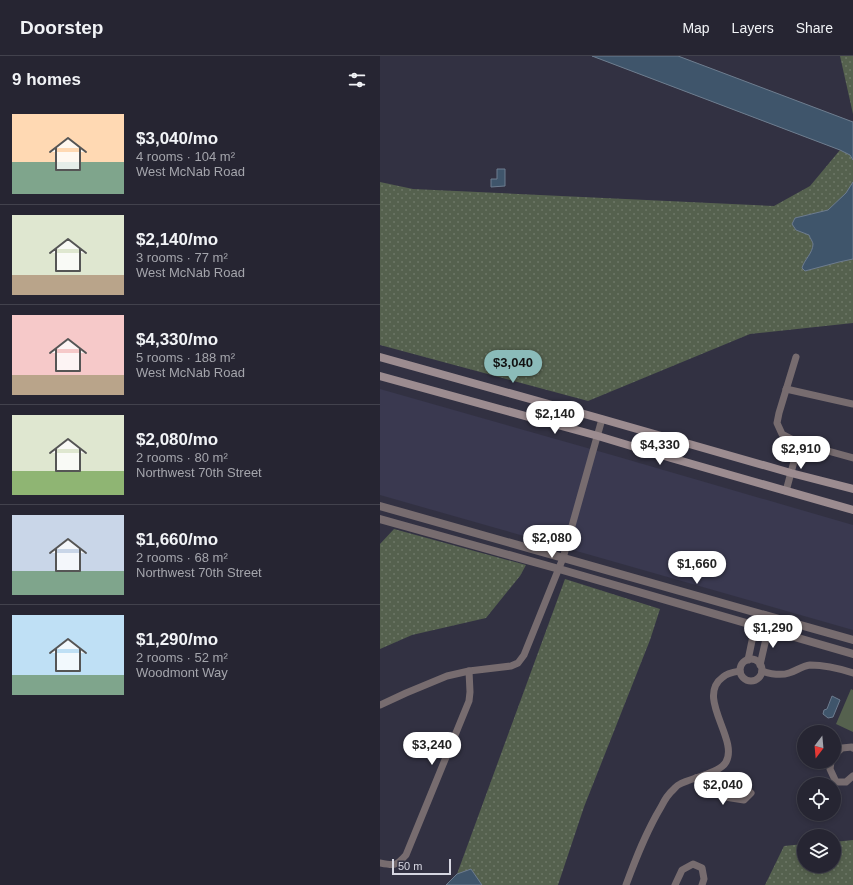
<!DOCTYPE html>
<html lang="en">
<head>
<meta charset="utf-8">
<style>
  body { margin:0; font-family:Arial,sans-serif; background:#32313e; color:#f1f3f6; height:100vh; display:flex; flex-direction:column; font-size:15px; white-space:nowrap }
  * { box-sizing:border-box; margin:0 }
  p { font-size:13px; color:#a4a5ac }
  .icon { flex:none; width:22px; height:22px; fill:none; stroke:currentColor; stroke-width:2; stroke-linecap:round; stroke-linejoin:round }
  .map { position:relative; flex:1; overflow:hidden }
  .details { display:flex; flex-direction:column; background:#262532; width:380px }
  .details>* { flex:none }
  .needle { width:26px; rotate:196deg }
  .buttons { position:absolute; left:417px; top:669px; display:grid; gap:8px }
  .buttons a { display:grid; place-items:center; width:44px; height:44px; border-radius:50%; background:#262532; box-shadow:0 2px 6px #0003,0 0 0 1px #42424d; font-size:20px }
  .scale { position:absolute; left:12px; bottom:10px; width:59px; box-sizing:border-box; padding-left:4px; border:2px solid #d7d7e2; border-top:0; font-size:11px; line-height:14px; white-space:nowrap; color:#d7d7e2; -webkit-text-stroke:3px #323142; paint-order:stroke }
  .price { position:absolute; translate:-50% -34px; padding:0 9px; border-radius:14px; background:#fff; color:#222; font-size:13px; line-height:26px; filter:drop-shadow(0 1px 2px #0008) }
  .price::after { content:''; position:absolute; left:50%; top:24px; width:12px; height:9px; margin-left:-6px; background:inherit; clip-path:polygon(0 0,100% 0,50% 100%) }
  .price.selected { background:#8bbbb9; color:#111 }
  ul { padding:0; list-style:none }
  li { display:flex; align-items:center; gap:12px; height:100px; padding:0 12px }
  li+li { border-top:1px solid #42424d }
  li span { display:grid; place-items:center; flex:none; width:112px; height:80px; border-radius:0px; color:#555 }
  li>.icon { margin-inline-start:auto }
  span .icon { width:48px; height:48px; fill:#fffc; stroke-width:1 }
  li b { font-size:17px }
  h2 { display:flex; justify-content:space-between; align-items:center; height:48px; padding:0 12px; font-size:17px }
  header { display:flex; align-items:center; gap:24px; box-sizing:border-box; height:56px; padding:0 20px; background:#262532; border-bottom:1px solid #42424d }
  header strong { font-size:19px }
  nav { display:flex; gap:22px; margin-inline-start:auto; font-size:14px }
  main { display:flex; flex:1; min-height:0 }
  .map>svg:first-child { display:block }
</style>
</head>
<body>
<header>
<strong>Doorstep</strong>
<nav><a>Map</a><a>Layers</a><a>Share</a></nav>
</header>
<main>
<section class="details">
<h2>9 homes<svg class="icon" aria-label="filters" viewBox="0 0 24 24"><path d="M4 7h16M4 17h16"/><circle cx="9" cy="7" r="2"/><circle cx="15" cy="17" r="2"/></svg></h2>
<ul>
<li><span style="background:linear-gradient(#ffd9b3 60%,#7fa58c 0)"><svg class="icon" aria-label="home" viewBox="0 0 24 24"><path d="M3 11l9-7 9 7M6 9v11h12V9"/></svg></span><div><b>$3,040/mo</b><p>4 rooms · 104 m²</p><p>West McNab Road</p></div></li>
<li><span style="background:linear-gradient(#dfe7d0 75%,#b9a48a 0)"><svg class="icon" aria-label="home" viewBox="0 0 24 24"><path d="M3 11l9-7 9 7M6 9v11h12V9"/></svg></span><div><b>$2,140/mo</b><p>3 rooms · 77 m²</p><p>West McNab Road</p></div></li>
<li><span style="background:linear-gradient(#f6c9c9 75%,#b9a48a 0)"><svg class="icon" aria-label="home" viewBox="0 0 24 24"><path d="M3 11l9-7 9 7M6 9v11h12V9"/></svg></span><div><b>$4,330/mo</b><p>5 rooms · 188 m²</p><p>West McNab Road</p></div></li>
<li><span style="background:linear-gradient(#dfe7d0 70%,#8fb573 0)"><svg class="icon" aria-label="home" viewBox="0 0 24 24"><path d="M3 11l9-7 9 7M6 9v11h12V9"/></svg></span><div><b>$2,080/mo</b><p>2 rooms · 80 m²</p><p>Northwest 70th Street</p></div></li>
<li><span style="background:linear-gradient(#c9d6e8 70%,#7fa58c 0)"><svg class="icon" aria-label="home" viewBox="0 0 24 24"><path d="M3 11l9-7 9 7M6 9v11h12V9"/></svg></span><div><b>$1,660/mo</b><p>2 rooms · 68 m²</p><p>Northwest 70th Street</p></div></li>
<li><span style="background:linear-gradient(#bfe0f5 75%,#7fa58c 0)"><svg class="icon" aria-label="home" viewBox="0 0 24 24"><path d="M3 11l9-7 9 7M6 9v11h12V9"/></svg></span><div><b>$1,290/mo</b><p>2 rooms · 52 m²</p><p>Woodmont Way</p></div></li>
</ul>
</section>
<div class="map">
<svg width="473" height="829" viewBox="0 0 473 829">
  <defs>
    <pattern id="grass-dots" width="8" height="8" patternUnits="userSpaceOnUse"><rect width="8" height="8" fill="#55614e"/><path d="M2 2h.1M6 6h.1" fill="none" stroke="#6d7767" stroke-width="1.8" stroke-linecap="round"/></pattern>
  </defs>
  <rect width="100%" height="100%" fill="#323142"/>
  <!-- built -->
  <path fill="#3a3950" d="M0,333l232,66 241,70v105l-473,-135z"/>
  <!-- grass -->
  <g fill="url(#grass-dots)">
    <path d="M212,0h86l175,66v201l-103,11 -162,67 -208,-56v-163l33,7 361,17 36,-20 30,-36z"/>
    <path d="M460,0h13v58z"/>
    <path d="M14,473l132,36 -6,11 -34,42 -74,17 -32,14v-105z"/>
    <path d="M185,523l95,30 -10,31 -66,167 -26,78h-105z"/>
    <path d="M473,784v45h-88l19,-39 20,-2v22h30v-24z"/>
  </g>
  <!-- park -->
  <path fill="#55614e" d="M471,633l2,1v42l-17,-8z"/>
  <!-- water -->
  <g fill="#3f556b" stroke="#6d7c8f">
    <path d="M212,0h86l175,66v38l-3,-5 -10,-5z"/>
    <path d="M117,113h8v17l-14,1v-8h6z"/>
    <path d="M473,126v77l-14,3 -34,9 -3,-3c2,-8 11,-15 11,-24 0,-2 -3,-6 -4,-9l-13,-5 -4,-6 3,-6 33,-8 18,-17z"/>
    <path d="M452,640l8,4 -7,17 -5,1 -5,-4 1,-4 3,-1z"/>
    <path d="M91,813l11,16h-36l11,-11z"/>
  </g>
  <g fill="none" stroke-linecap="round" stroke-linejoin="round">
    <!-- minor -->
    <g stroke="#776c6f" stroke-width="7">
      <path d="M416,301l-17,56 -2,10 5,11 17,9 54,15"/>
      <path d="M406,333l67,15"/>
      <path d="M406,435l13,-48"/>
      <circle cx="371" cy="614" r="11"/>
      <path d="M368,604l5,-24 5,-9 7,-12"/>
      <path d="M380,609l8,-35 -3,-15"/>
      <path d="M382,615c9,3 18,5 27,2 7,-2 13,-7 21,-8 13,0 31,4 43,8"/>
      <path d="M0,649l26,-12 41,-17 22,-5 42,-5 7,-3 6,-8 39,-97 39,-139"/>
      <path d="M454,699l8,-7 10,-1 1,1"/>
      <path d="M451,706l-1,7 6,13h10l7,-6"/>
      <path d="M316,722l29,19 19,3 7,-7"/>
      <path d="M0,807c15,3 16,3 26,-8l63,-154 1,-9 -1,-21"/>
      <path d="M246,829c10,-27 20,-53 35,-78 3,-6 6,-12 12,-17 2,-2 4,-5 7,-6 11,-6 40,-11 46,-22 13,-23 -31,-65 -3,-85 4,-4 11,-5 17,-6"/>
      <path d="M295,829l7,-15 11,-6 9,4 2,11 -2,6"/>
    </g>
    <!-- tertiary -->
    <g stroke="#776c6f" stroke-width="8">
      <path d="M0,450l473,134"/>
      <path d="M0,463l179,50 294,85"/>
    </g>
    <!-- secondary -->
    <g stroke="#9c8c90" stroke-width="8">
      <path d="M0,301l222,62 189,54 62,16"/>
      <path d="M0,320l218,60 73,22 182,52"/>
    </g>
  </g>
</svg>
<div class="buttons">
<a><svg class="needle" viewBox="-14 -14 28 28"><path d="M0-13l5 13h-10z" fill="#e53935"/><path d="M0 13l5-13h-10z" fill="#a4a5ac"/></svg></a>
<a><svg class="icon" aria-label="locate" viewBox="0 0 24 24"><circle cx="12" cy="12" r="6"/><path d="M12 2v4M12 18v4M2 12h4M18 12h4"/></svg></a>
<a><svg class="icon" aria-label="layers" viewBox="0 0 24 24"><path d="M12 4l9 5-9 5-9-5zM3 14l9 5 9-5"/></svg></a>
</div>
<div class="scale">50 m</div>
<b class="price selected" style="left:133px;top:328px">$3,040</b>
<b class="price" style="left:175px;top:379px">$2,140</b>
<b class="price" style="left:280px;top:410px">$4,330</b>
<b class="price" style="left:421px;top:414px">$2,910</b>
<b class="price" style="left:172px;top:503px">$2,080</b>
<b class="price" style="left:317px;top:529px">$1,660</b>
<b class="price" style="left:393px;top:593px">$1,290</b>
<b class="price" style="left:52px;top:710px">$3,240</b>
<b class="price" style="left:343px;top:750px">$2,040</b>
</div>
</main>
</body>
</html>
